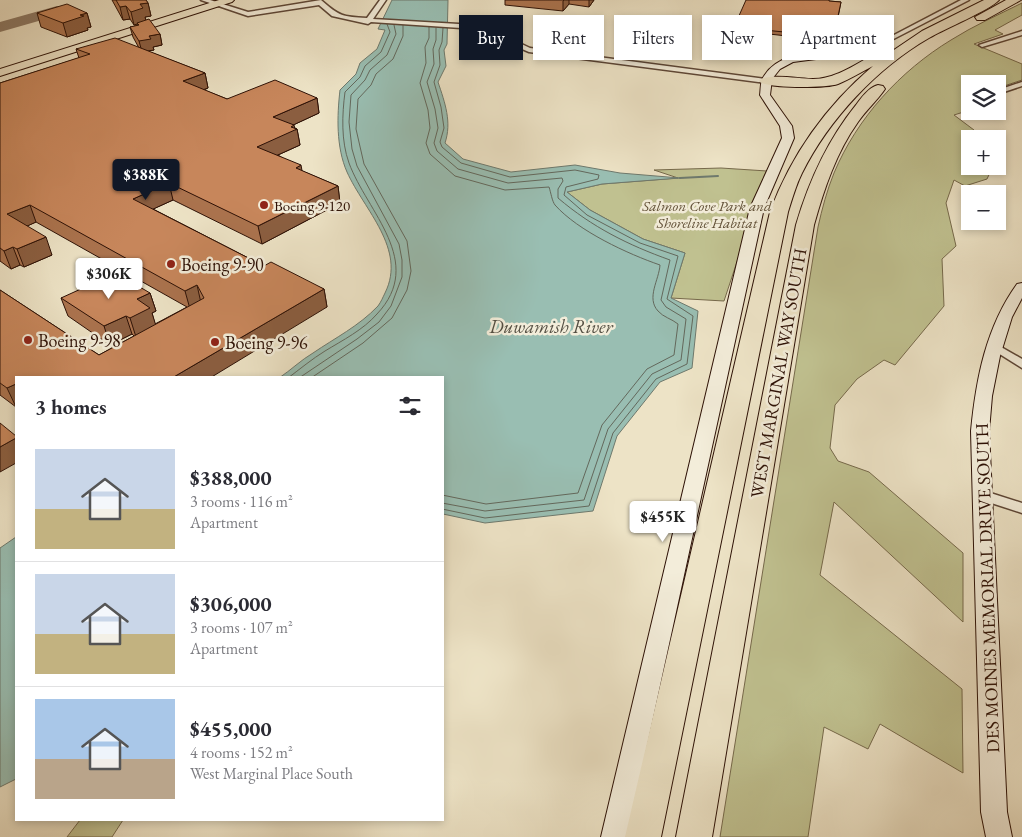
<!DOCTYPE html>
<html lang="en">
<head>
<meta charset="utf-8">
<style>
  body { margin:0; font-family:"EB Garamond",serif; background:#f2f2f3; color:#2b2b33; height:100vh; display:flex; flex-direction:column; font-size:19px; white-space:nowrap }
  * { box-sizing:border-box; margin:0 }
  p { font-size:16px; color:#7c7c81 }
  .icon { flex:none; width:28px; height:28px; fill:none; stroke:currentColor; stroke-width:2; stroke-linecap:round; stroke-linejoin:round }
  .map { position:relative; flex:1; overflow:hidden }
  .side { position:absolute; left:15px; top:376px; width:429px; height:445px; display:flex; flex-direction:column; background:#fff; border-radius:0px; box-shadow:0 2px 8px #0003 }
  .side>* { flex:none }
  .guide { position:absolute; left:459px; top:15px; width:475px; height:45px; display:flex; gap:10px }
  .fabs { position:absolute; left:961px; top:75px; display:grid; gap:10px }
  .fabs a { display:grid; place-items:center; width:45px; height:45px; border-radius:0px; background:#fff; box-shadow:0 2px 8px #0003; font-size:25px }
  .price { position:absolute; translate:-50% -42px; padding:0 11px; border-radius:5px; background:#fff; color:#222; font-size:16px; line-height:32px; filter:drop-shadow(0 1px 2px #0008) }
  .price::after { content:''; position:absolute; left:50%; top:30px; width:15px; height:11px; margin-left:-8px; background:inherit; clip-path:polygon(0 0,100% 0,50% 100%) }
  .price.current { background:#111827; color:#fff }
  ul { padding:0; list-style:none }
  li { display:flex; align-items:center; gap:15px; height:125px; padding:0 20px }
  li+li { border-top:1px solid #e1e1e2 }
  li span { display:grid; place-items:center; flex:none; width:140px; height:100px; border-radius:0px; color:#555 }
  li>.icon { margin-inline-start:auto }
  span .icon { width:60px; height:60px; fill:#fffc; stroke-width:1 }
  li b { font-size:21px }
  h2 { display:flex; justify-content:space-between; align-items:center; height:60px; padding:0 20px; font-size:21px }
  .tag { padding:0 18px; border-radius:0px; background:#fff; box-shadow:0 2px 8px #0003; font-size:18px; line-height:45px }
  .tag.current { background:#111827; color:#fff }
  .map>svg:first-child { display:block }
</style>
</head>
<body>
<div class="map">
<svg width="1022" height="837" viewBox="0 0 1022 837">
  <rect width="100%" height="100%" fill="#ede3c6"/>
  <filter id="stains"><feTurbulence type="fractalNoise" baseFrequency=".004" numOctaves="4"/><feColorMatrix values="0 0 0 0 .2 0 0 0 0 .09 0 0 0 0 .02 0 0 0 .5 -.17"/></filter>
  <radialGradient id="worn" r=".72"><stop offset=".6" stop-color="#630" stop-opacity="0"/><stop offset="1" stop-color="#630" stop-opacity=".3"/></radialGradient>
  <!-- green -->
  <g fill="#c0c190" stroke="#76694b">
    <path d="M1022,3v12l-27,15 8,4 -29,10 48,20v16l-24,8v-4h-28v14l-4,1 4,2v9l-16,5 20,15 -7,13 3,2v21h23l-6,13 -22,7 -11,-6 -8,23 10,43 -14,13 2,47 -49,59 -11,-5 -27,19 -22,26 -5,43 8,13 31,11 94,81v69l-129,-120 -14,73 142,114 1,84 -83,-49 -12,25 -44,-22 -16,110h-88l98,-610c4,-18 9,-37 16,-54 23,-55 66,-102 117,-133 22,-14 47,-25 71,-37z"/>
    <path d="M721,168l46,3 -43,130 -53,-3 14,-45 -42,-14 -53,-29 -23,-18 35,-8 76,-6 -24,-8z"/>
    <path d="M80,820h43l-11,17h-45z"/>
  </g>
  <!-- water -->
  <g fill="#99beb2" stroke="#6e796d">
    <path d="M392,0h56l-1,44 -3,6 2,16 -8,16c7,21 14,40 7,61l18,16 48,13 64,-7 45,8 60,5 -78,6 -35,8 23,18 53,29 42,14 -14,45 27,13 -6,57 -32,14 -43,54 -24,75 -108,12 -42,-9 -1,-136h-163c12,-8 22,-18 34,-25 22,-15 46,-27 65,-47 3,-4 5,-9 7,-13 22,-44 -21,-83 -38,-121 -11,-25 -10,-56 -7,-82l16,-16 4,-11 17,-14 8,-19 -7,-1z"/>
    <path d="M16,537v242l-16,8v-239z"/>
  </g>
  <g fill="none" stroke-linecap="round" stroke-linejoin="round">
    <!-- shore -->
    <g stroke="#63685c" stroke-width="1">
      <path d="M429,27v11l-4,9 1,16 -6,20 8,27 2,18 -4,15 4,11 25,22 50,14 44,-3c2,6 3,14 6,18 23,26 73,49 105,60 -1,15 -14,33 -2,46 5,6 14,8 20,13l-4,31 -27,14 -45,56 -24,68 -92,11 -44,-9"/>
      <path d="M436,28v12l-3,9 1,15 -7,18 8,27 3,19 -4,15 3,8 21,18 50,14 54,-5 1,3 -5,8v9c34,29 70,47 112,62l-9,40 5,7 20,12 -5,41 -29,14 -44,55 -24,71 -99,11 -43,-8"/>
      <path d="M288,378c12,-9 24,-19 37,-27 18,-11 38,-21 52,-37 49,-52 -10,-102 -28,-151 -8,-22 -7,-48 -4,-71l15,-15 5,-11 16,-14 9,-20 -3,-8"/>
      <path d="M299,378l58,-39 22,-17 12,-16 11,-29v-17l-3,-16 -42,-78 -5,-17 -3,-27 2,-27 14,-15 5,-10 17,-15 9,-21 -2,-9"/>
      <path d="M311,378l52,-35 29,-25 15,-28 4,-19 -4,-30 -43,-77 -8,-35 2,-30 13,-14 5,-11 17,-15 10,-23v-11"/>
      <path d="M442,509l43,9 104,-12 24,-73 43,-54 31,-15 6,-48 -26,-17 11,-43 -38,-13 -53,-28 -23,-20 2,-8 32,-8 1,-4 -24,-5 -65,7 -49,-14 -19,-16 -2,-5 4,-14 -3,-21 -7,-25 6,-17 -1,-15 3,-8 1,-14"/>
    </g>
    <!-- stream -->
    <path stroke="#6e796d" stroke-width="2" d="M680,178l38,-2"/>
    <!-- taxiway -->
    <path fill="#8d7a66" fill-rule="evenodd" d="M57,6l6,2 2,3 -2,3 -63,18v-10z"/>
    <!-- street casing -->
    <g stroke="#5d4636" stroke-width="3">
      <g id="street">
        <path d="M201,0h9l38,12 73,-12c18,16 22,17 46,18l13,-18h6l-13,19 103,6 16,5 38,18 236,31 4,2 -4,2 -237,-31 -53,-23 -105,-7 -3,2 -36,-8 -13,-11 -71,11z"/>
        <path d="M961,0h8l-91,47 -5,-1z"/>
        <path d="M1022,31v4l-40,12 -3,-2z"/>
        <path d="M1022,82v4l-24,8v-4z"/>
        <path d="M994,343l28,16v9l-32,-20 -2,-2z"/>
        <path d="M981,490l41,13v10l-46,-15 -2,-3 2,-3z"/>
      </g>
    </g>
    <!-- secondary casing -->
    <g stroke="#2d1106" stroke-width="2">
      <g id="secondary">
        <path d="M876,43l3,1v4l-17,5 -69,9 -13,7 -8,10 -2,16 22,31 2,12 -30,70 -137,629h-26l149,-629 32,-70 -2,-12 -20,-31c1,-6 0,-14 4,-19 16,-26 54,-23 82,-26 10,-2 20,-4 30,-7z"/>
        <path d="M1022,283v15l-10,19 -12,39 -8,40 -3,35 18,381 5,25h-26l-5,-25 -10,-381c5,-52 15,-104 46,-147z"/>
      </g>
    </g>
    <!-- primary casing -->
    <g stroke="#2d1106" stroke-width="2">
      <path id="primary" d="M219,0h15l-2,2 -232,74v-7z"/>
    </g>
    <!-- highway casing -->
    <g stroke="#2d1106" stroke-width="2">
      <g id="highway">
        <path d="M984,0h15c-9,10 -55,29 -70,38 -52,30 -100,81 -127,135 -6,12 -10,26 -14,39l-127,625h-36l145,-625c21,-57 57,-107 103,-146 -12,6 -23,13 -35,18 -11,4 -73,5 -79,-3 6,-8 42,-2 54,-2 21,0 40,-13 58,-23l5,-1 6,3 40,-27z"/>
        <path d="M1006,0h15l-36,20h-8l-2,-3z"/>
        <path d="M878,85l5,1 2,3c-8,12 -19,21 -27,33 -22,31 -34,67 -44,103l-102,612h-36l120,-612c13,-44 31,-84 60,-120 5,-7 13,-18 22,-20z"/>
      </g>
    </g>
    <!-- street -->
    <use href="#street" fill="#f3edda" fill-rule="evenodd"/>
    <!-- secondary -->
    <use href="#secondary" fill="#f3edda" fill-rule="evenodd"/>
    <!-- primary -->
    <use href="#primary" fill="#ede3c6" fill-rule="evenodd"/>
    <!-- highway -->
    <use href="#highway" fill="#ede3c6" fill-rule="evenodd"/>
  </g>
  <!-- wall -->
  <g fill="#ab734e" stroke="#2d1106">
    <path d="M112,0h34l2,3 3,13 -6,1 1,3 14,14 2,11 -9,2 1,3 -7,1 58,22 3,15 -4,2 23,9 90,-1 2,15 -26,12 2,3 2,1 3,16 -22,10 24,16 36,15 2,17 -78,41 -89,-44 -20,9 111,57 60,23 3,18 -311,71v29l-16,-12v-105l99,65 35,-19 -2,-2 -22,11 -42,-29 -7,-18 89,-5 6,18 -4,2 3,11 32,-17 -151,-85 -9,4 25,29 -28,12 -4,-2 -9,4 -11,-8v-178l79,-25 -3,-9 63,-1 -6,-11 -3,-10 8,-1 -1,-2 -3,1 -4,-6 -7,1z"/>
    <path d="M505,0h89l-5,7 -20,-3 -6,7 -58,-6z"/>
    <path d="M829,1l12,1 -7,36 -20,-2 -1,3 -79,-9v-3z"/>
    <path d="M37,13h50l4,14 -4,1 1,2 -21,7 -26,-10z"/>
  </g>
  <!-- shaded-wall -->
  <g fill="#8b5e40" stroke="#2d1106">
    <path d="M564,0h5v4l-6,7v-10z"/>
    <path d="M589,0h5l-5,7z"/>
    <path d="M148,3l3,13 -6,1 1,4 -12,4 -3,-13 9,-8z"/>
    <path d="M126,6l4,13 -7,1 -3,-13z"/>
    <path d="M87,13l4,14 -4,1 1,2 -21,7 -4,-14 17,-8z"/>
    <path d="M160,34l2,11 -9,2 1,3 -12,2 -3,-11 10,-5z"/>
    <path d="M205,73l3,15 -22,8 -3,-15z"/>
    <path d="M317,98l2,15 -43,20 -3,-16z"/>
    <path d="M294,125l1,5 2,-1 3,16 -40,18 -3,-16z"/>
    <path d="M301,165l3,17 -8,-14z"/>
    <path d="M169,183l4,17 -35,16 -5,-17z"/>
    <path d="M338,186l2,17 -78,41 -4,-18z"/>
    <path d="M30,205l6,17 -22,10 -7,-18z"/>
    <path d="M46,237l6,18 -28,12 -7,-18z"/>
    <path d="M13,247l7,18 -9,4 -7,-18z"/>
    <path d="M197,285l4,18 -11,6 -5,-18z"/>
    <path d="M324,289l3,18 -117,71h-38z"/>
    <path d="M150,293l6,18 -4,2 4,13 -20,11 -6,-19 7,-19z"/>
    <path d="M126,316l6,18 -22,11 -6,-19z"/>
    <path d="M16,384v23l-9,-19z"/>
    <path d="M16,438v25l-16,9v-25z"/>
  </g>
  <!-- building -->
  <g fill="#c7865b" stroke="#2d1106">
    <path d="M116,0h30l2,3 -8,1 3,4 -12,4 -5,-6 -6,1z"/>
    <path d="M746,0h83v1l12,1 -7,33 -19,-2 -1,2 -80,-8z"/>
    <path d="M67,4l20,9 -7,2 4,1 -21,7 -26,-10z"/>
    <path d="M149,19l11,15 -11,2 2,3 -12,2 -9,-14 9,-2 -2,-2z"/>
    <path d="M115,38l90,35 -22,8 44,18 48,-19 42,18 -44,19 21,8 -3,2 6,2 -40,18 44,18 -5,3 42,18 -80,40 -89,-43 -36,16 131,67 7,-4 53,27 -152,89h-156v6l-9,4 -7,-5v-93l99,65 105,-57 -7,-13 -12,6 -155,-86 -23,9 39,23 -29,12 -4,-2 -9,4 -4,-3v-165l90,-29 -14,-5z"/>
    <path d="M116,273l34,20 -13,6 13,9 -20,10 -4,-2 -22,10 -43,-28z"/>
    <path d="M0,423l16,13v2l-16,9z"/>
  </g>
  <!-- markers -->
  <g fill="#8f2418" stroke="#f3edda" stroke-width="2">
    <circle cx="264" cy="205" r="5"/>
    <circle cx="171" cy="264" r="5"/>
    <circle cx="28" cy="340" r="5"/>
    <circle cx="215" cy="342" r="5"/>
  </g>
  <g text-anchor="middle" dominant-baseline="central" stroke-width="5" stroke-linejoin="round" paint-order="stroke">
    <!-- far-poi labels -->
    <g font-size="15" fill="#2d1106" stroke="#f3edda" text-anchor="start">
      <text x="274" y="205">Boeing 9-120</text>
    </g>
    <!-- far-park labels -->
    <g font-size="15" font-style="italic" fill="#604f36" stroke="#f3edda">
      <text x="707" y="205">Salmon Cove Park and<tspan x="707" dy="17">Shoreline Habitat</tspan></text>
    </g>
    <!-- poi labels -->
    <g font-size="18" fill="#2d1106" stroke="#f3edda" text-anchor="start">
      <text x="181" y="264">Boeing 9-90</text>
      <text x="38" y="340">Boeing 9-98</text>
      <text x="225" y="342">Boeing 9-96</text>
    </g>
    <!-- street labels -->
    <g font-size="18" fill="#2d1106" stroke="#f3edda">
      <text transform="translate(778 373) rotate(-80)">WEST MARGINAL WAY SOUTH</text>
      <text transform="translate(987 588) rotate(-92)">DES MOINES MEMORIAL DRIVE SOUTH</text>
    </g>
    <!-- water labels -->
    <g font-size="19" font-style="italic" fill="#534e42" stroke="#f3edda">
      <text x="551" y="326">Duwamish River</text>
    </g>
  </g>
  <rect width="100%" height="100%" filter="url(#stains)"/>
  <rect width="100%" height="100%" fill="url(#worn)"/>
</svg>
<div class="fabs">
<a><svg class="icon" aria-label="layers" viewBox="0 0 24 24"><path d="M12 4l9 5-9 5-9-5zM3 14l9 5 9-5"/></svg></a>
<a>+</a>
<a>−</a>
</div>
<b class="price current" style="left:146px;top:201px">$388K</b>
<b class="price" style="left:109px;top:300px">$306K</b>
<b class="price" style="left:663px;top:543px">$455K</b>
<div class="guide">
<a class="tag current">Buy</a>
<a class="tag">Rent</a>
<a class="tag">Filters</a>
<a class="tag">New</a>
<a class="tag">Apartment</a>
</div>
<section class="side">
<h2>3 homes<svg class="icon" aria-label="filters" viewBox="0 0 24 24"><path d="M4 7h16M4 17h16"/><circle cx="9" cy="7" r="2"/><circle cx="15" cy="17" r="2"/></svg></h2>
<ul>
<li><span style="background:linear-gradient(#c9d6e8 60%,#c2b280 0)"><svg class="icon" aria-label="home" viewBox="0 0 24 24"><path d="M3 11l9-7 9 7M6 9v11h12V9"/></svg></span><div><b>$388,000</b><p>3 rooms · 116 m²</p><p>Apartment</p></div></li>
<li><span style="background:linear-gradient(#c9d6e8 60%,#c2b280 0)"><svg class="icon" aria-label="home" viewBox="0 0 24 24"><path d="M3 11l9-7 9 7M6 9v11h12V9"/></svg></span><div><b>$306,000</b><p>3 rooms · 107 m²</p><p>Apartment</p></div></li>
<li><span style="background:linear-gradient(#a9c7e8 60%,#b9a48a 0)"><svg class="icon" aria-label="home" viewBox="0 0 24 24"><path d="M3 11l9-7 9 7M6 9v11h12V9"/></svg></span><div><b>$455,000</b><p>4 rooms · 152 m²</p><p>West Marginal Place South</p></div></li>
</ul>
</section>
</div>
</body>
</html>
